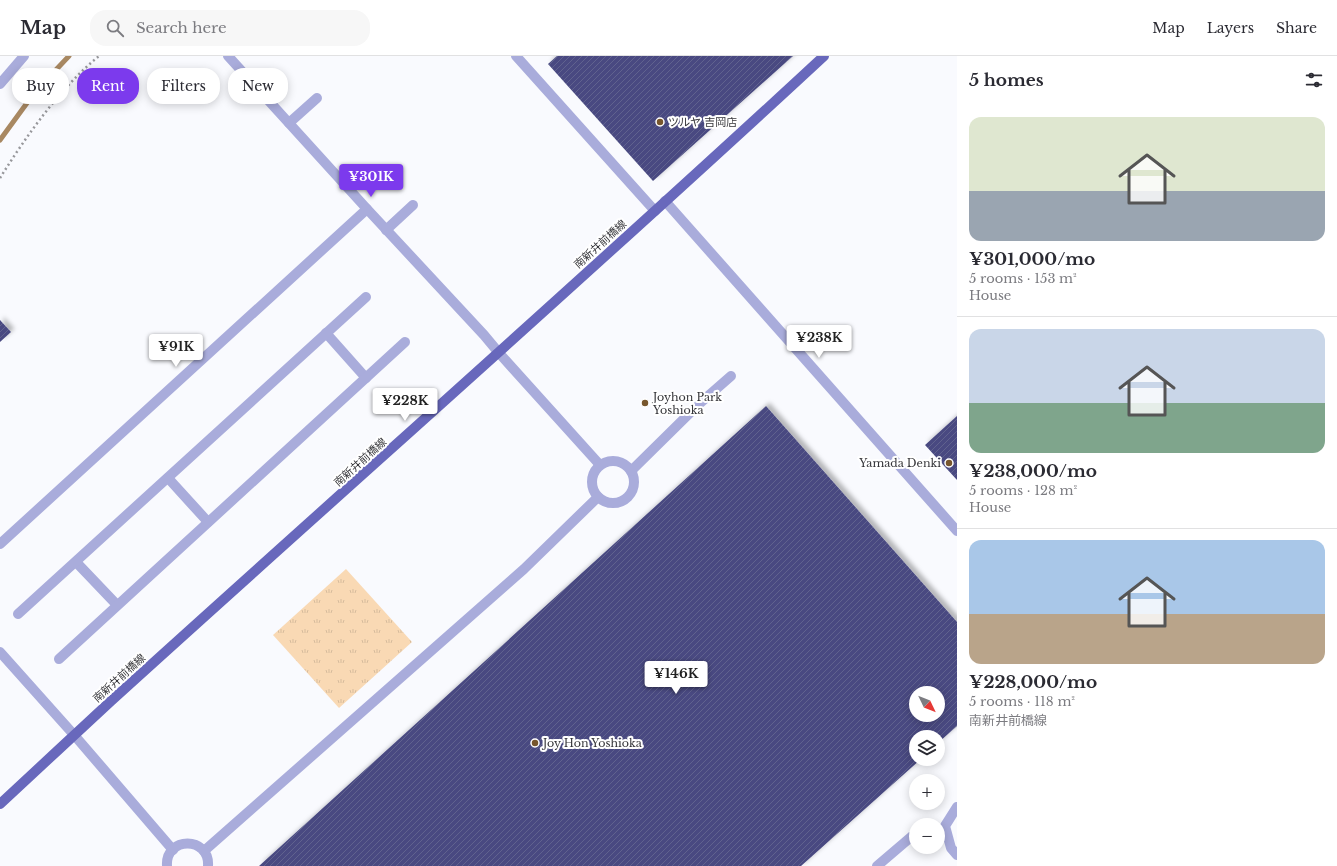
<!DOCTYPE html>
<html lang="en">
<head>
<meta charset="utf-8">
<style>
  body { margin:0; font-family:"Libre Baskerville","Noto Sans JP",serif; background:#f7f7f7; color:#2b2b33; height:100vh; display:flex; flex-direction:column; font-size:15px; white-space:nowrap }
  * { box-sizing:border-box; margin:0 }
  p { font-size:13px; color:#7c7c81 }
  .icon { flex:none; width:22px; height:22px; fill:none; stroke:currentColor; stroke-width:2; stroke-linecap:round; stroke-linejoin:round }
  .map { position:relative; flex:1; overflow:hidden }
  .drawer { display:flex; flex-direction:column; background:#fff; width:380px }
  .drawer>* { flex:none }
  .guide { position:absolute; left:12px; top:12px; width:380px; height:36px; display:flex; gap:8px }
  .needle { width:26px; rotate:133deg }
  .buttons { position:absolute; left:909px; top:630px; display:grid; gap:8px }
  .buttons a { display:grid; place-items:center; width:36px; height:36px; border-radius:50%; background:#fff; box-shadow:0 2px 10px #0003; font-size:20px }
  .price { position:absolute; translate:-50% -34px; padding:0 9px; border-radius:4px; background:#fff; color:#222; font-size:13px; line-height:26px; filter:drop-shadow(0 1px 2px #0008) }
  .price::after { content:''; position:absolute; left:50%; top:24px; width:12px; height:9px; margin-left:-6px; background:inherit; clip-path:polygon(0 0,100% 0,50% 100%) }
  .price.selected { background:#7c3aed; color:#fff }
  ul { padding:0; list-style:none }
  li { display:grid; align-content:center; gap:8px; height:212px; padding:0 12px }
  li+li { border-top:1px solid #e1e1e2 }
  li span { display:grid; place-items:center; height:124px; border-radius:12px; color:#555 }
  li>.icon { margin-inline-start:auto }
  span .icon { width:72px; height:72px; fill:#fffc; stroke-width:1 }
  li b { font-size:17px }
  h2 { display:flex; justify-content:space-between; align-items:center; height:48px; padding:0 12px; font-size:17px }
  .tag { padding:0 14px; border-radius:16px; background:#fff; box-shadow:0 2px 10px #0003; font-size:14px; line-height:36px }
  .tag.selected { background:#7c3aed; color:#fff }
  header { display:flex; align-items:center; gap:24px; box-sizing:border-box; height:56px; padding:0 20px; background:#fff; border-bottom:1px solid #e1e1e2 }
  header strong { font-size:19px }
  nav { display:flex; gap:22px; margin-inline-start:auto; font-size:14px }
  .search { width:280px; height:36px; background:#f7f7f7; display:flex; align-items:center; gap:10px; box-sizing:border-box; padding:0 14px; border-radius:16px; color:#7c7c81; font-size:15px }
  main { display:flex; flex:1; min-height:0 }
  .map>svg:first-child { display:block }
</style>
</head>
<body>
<header>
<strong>Map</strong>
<div class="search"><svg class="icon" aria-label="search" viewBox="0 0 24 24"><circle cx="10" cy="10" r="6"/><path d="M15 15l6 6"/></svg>Search here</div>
<nav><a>Map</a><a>Layers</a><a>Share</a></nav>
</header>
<main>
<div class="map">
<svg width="957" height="810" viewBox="0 0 957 810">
  <defs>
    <pattern id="grass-tufts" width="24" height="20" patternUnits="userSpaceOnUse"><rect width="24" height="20" fill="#f9d9b4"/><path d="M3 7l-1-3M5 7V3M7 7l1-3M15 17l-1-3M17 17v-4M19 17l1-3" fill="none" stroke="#d6bb9c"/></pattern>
    <pattern id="building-hatch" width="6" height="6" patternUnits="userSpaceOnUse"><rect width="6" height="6" fill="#494a81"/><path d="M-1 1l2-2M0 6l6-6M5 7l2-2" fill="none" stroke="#61628e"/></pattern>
    <filter id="shadow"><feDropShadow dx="3.5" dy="-3.5" stdDeviation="2" flood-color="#0004"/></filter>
  </defs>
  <rect width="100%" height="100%" fill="#f9fafe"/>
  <!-- grass -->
  <path fill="url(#grass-tufts)" d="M346,513l66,73 -73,66 -66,-73z"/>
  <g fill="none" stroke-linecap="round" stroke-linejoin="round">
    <!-- stream -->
    <path stroke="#a88862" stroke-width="5" d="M0,84l35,-48 34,-36"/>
  </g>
  <!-- building -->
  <g fill="url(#building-hatch)" fill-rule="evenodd" filter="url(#shadow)">
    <path d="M557,0h236l-140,125 -105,-117z"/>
    <path d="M0,264l11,12 -11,10z"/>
    <path d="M766,350l191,216v104l-19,17v-6h-22v22h5l-120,107h-542zM916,637h22v22h-22z"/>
    <path d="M957,360v64l-32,-35z"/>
  </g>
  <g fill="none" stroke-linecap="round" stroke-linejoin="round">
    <!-- path -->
    <path stroke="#97979b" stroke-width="2.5" stroke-dasharray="2 3" stroke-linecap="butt" d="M0,122c27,-43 60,-90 99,-122"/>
    <!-- minor -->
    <g stroke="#a9acdb" stroke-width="10">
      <path d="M228,0l139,153 117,126 15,18 101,112"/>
      <path d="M516,0l139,155"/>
      <path d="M0,28l24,-28"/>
      <path d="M289,67l28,-25"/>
      <path d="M665,145l292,330"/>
      <path d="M386,174l27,-25"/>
      <path d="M326,277l40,45"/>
      <circle cx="613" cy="426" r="21"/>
      <path d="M631,415l68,-67 32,-28"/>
      <path d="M168,422l40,44"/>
      <path d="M0,488l367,-335"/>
      <path d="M76,506l41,43"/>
      <path d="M18,558l348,-317"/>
      <path d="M0,596l75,84 98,114"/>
      <path d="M59,603l346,-317"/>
      <path d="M957,751l-12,19 6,22 6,7"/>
      <path d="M204,795l320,-282 74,-72"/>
      <path d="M167,810c-2,-30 43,-30 41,0"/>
      <path d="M877,810l34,-29 5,-2"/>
    </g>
    <!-- major -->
    <path stroke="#6868bc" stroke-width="10" d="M0,748c37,-34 74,-69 111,-103 237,-215 478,-427 713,-645"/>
  </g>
  <!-- markers -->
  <g fill="#77562d" stroke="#fff" stroke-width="1.5">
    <circle cx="660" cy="66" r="4"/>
    <circle cx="645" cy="347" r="4"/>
    <circle cx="949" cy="407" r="4"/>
    <circle cx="535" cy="687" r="4"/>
  </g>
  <g text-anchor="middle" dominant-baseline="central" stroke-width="4" stroke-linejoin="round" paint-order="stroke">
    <!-- poi labels -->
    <g font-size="11" fill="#353539" stroke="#fff" text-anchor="start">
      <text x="668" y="66">ツルヤ 吉岡店</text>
      <text x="653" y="341">Joyhon Park<tspan x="653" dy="13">Yoshioka</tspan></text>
      <text x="941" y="407" text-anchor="end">Yamada Denki</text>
      <text x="543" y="687">Joy Hon Yoshioka</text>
    </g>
    <!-- street labels -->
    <g font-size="11" fill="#353539" stroke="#fff">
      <text transform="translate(600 188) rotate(-42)">南新井前橋線</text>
      <text transform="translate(360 406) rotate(-42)">南新井前橋線</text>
      <text transform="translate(119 622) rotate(-42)">南新井前橋線</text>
    </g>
  </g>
</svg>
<div class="buttons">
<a><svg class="needle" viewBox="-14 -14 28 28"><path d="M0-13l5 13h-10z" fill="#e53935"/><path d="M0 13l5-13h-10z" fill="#7c7c81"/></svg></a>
<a><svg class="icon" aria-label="layers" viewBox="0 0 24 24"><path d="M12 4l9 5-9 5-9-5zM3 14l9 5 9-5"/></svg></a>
<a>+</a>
<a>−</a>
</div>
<b class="price selected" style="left:371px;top:142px">¥301K</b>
<b class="price" style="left:819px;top:303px">¥238K</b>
<b class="price" style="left:176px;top:312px">¥91K</b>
<b class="price" style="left:405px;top:366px">¥228K</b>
<b class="price" style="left:676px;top:639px">¥146K</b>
<div class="guide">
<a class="tag">Buy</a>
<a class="tag selected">Rent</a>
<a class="tag">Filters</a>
<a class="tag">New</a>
</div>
</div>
<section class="drawer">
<h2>5 homes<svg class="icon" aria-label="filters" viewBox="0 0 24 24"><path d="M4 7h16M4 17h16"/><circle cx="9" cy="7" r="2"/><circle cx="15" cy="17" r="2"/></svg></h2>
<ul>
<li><span style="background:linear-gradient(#dfe7d0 60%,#9aa5b1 0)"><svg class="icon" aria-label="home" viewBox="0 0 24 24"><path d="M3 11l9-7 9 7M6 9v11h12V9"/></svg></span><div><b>¥301,000/mo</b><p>5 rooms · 153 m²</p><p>House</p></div></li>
<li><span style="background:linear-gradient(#c9d6e8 60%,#7fa58c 0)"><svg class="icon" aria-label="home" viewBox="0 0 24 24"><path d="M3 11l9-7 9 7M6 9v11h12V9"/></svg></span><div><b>¥238,000/mo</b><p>5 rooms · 128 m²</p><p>House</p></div></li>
<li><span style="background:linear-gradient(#a9c7e8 60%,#b9a48a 0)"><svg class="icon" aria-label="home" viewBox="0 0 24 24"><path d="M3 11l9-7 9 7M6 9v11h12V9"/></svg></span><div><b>¥228,000/mo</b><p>5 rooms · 118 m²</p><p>南新井前橋線</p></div></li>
</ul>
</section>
</main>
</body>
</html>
